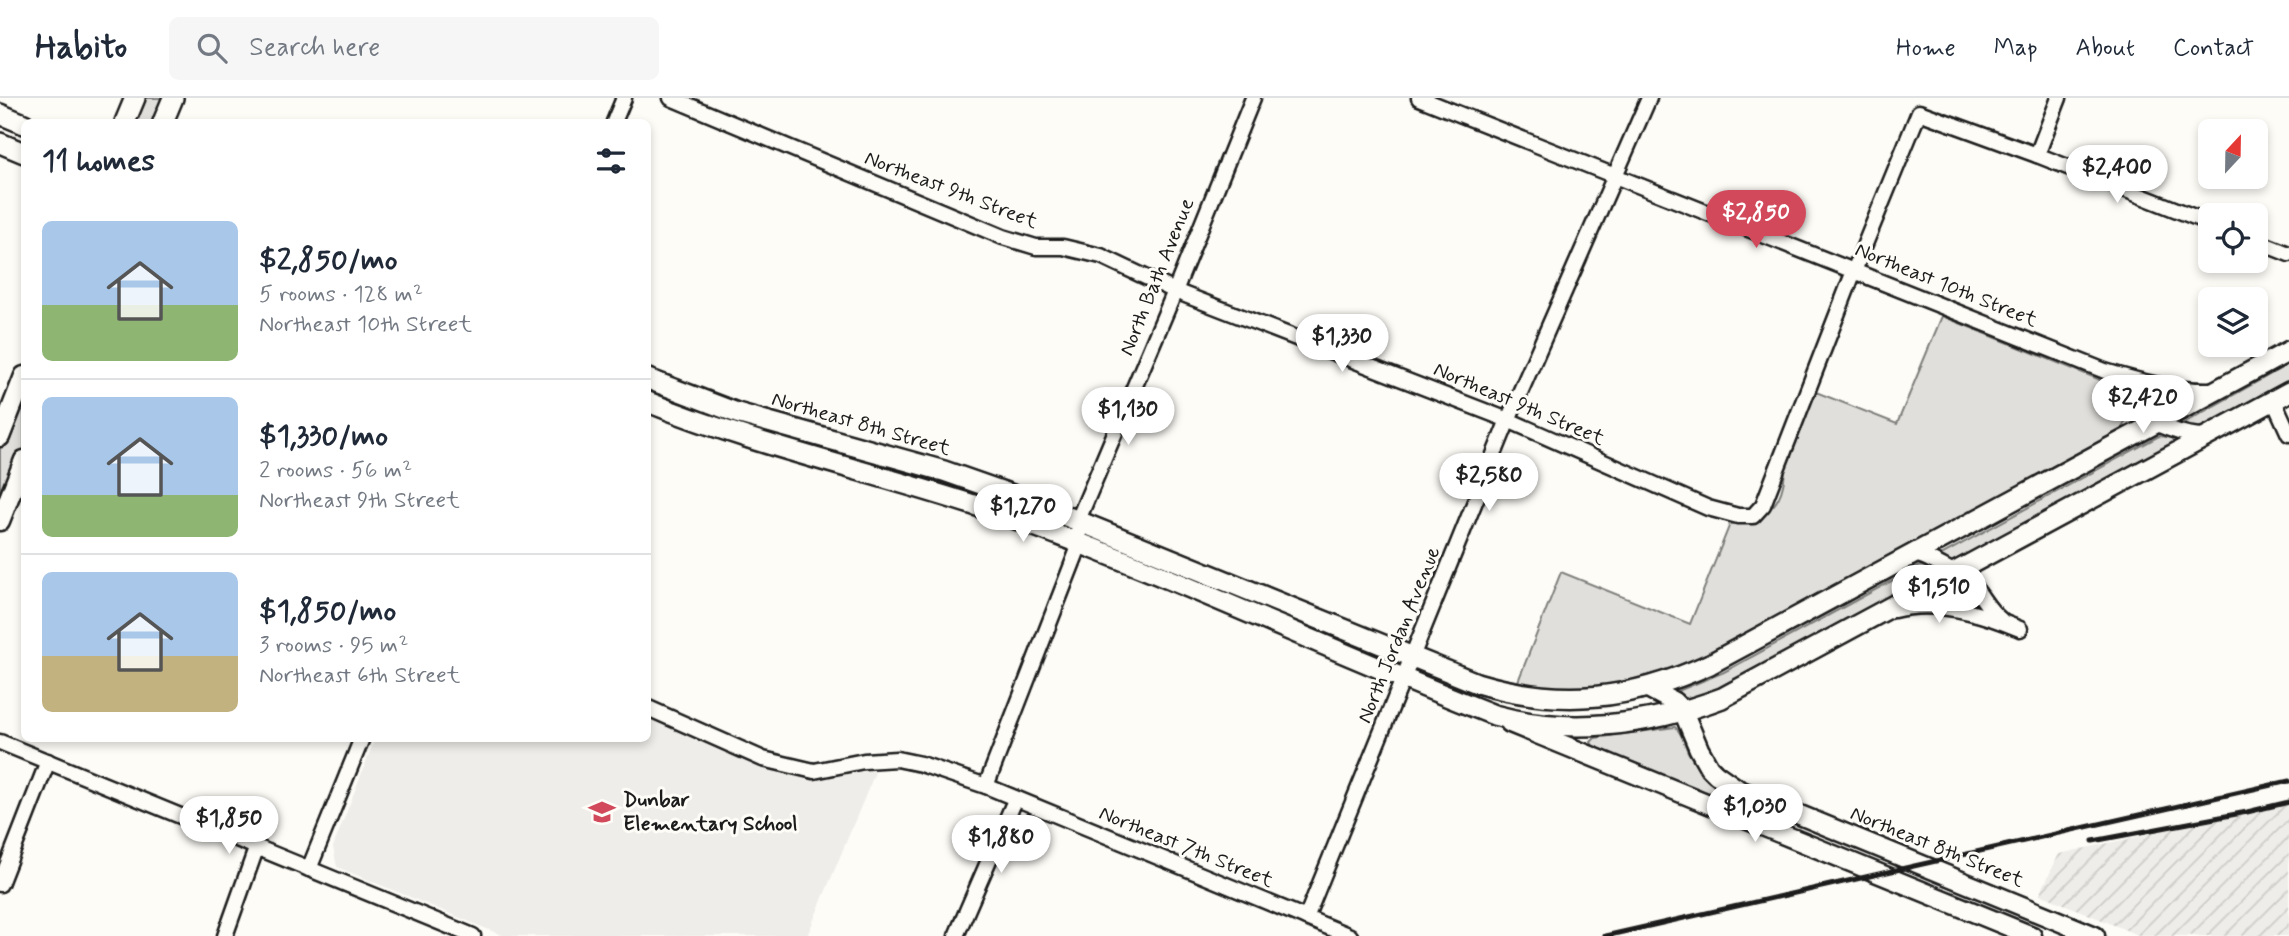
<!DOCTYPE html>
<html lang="en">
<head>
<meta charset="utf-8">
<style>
  body { margin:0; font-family:Mynerve,sans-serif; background:#f6f6f7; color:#1f2937; height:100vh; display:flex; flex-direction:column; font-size:26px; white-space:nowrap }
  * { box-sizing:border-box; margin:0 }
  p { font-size:23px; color:#747a83 }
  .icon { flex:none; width:38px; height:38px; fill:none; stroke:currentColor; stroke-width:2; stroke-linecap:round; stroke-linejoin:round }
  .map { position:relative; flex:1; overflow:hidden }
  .details { position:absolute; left:21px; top:21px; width:630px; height:623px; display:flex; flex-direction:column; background:#fff; border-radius:10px; box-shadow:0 4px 10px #0003 }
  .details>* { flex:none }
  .needle { width:46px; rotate:22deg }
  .buttons { position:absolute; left:2198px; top:21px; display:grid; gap:14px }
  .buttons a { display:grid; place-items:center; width:70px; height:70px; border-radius:10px; background:#fff; box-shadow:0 4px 10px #0003; font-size:35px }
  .price { position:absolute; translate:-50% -60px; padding:0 16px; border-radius:24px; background:#fff; color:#222; font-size:23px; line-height:46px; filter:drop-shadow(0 2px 4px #0008) }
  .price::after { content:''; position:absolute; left:50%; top:42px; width:21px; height:16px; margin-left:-10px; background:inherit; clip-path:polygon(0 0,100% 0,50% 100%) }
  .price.active { background:#d1495b; color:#fff }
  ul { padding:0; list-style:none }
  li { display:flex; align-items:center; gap:21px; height:175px; padding:0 21px }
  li+li { border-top:2px solid #e0e1e3 }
  li span { display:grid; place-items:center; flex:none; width:196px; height:140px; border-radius:10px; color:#555 }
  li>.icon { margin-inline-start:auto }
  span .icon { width:84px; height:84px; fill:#fffc; stroke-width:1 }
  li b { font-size:30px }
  h2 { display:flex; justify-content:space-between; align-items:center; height:84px; padding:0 21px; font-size:30px }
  header { display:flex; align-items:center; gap:42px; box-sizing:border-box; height:98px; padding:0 35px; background:#fff; border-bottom:2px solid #e0e1e3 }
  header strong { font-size:33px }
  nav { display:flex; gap:38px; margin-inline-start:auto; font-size:24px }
  .search { width:490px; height:63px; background:#f6f6f7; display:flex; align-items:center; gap:18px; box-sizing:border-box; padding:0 24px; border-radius:10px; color:#747a83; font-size:26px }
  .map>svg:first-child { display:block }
</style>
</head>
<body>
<header>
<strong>Habito</strong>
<div class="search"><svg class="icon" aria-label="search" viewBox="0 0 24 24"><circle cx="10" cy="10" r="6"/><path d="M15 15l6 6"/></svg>Search here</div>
<nav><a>Home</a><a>Map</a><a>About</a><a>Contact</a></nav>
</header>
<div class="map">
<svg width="2289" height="838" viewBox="0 0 2289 838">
  <defs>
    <pattern id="industrial-furrows" width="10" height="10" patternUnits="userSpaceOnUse" patternTransform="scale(1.75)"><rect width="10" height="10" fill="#eeede9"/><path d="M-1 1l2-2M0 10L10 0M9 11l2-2" fill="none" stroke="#cccbc7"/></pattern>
  </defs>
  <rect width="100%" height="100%" fill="#fdfcf7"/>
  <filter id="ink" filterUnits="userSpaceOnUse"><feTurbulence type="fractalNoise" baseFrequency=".0143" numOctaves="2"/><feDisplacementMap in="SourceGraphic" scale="14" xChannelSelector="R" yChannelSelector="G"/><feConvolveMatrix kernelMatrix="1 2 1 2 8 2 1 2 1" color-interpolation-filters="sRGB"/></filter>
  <g filter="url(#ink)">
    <!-- built -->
    <path fill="#eeede9" d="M648,617l115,50 45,13 68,-8 -69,166h-303l-167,-69 -4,-20 42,-108 273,-1z"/>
    <!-- industrial -->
    <path fill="url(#industrial-furrows)" d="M2289,705v133h-149l-100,-42 19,-40z"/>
    <!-- green -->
    <g fill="#e0dfdb" stroke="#7e7e7c" stroke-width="2">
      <path d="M145,0h23l-10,24h-23z"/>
      <path d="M1942,218l156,63c20,14 40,27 22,52l-412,223c-70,30 -115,40 -191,30l44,-112 129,52 40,-100c24,-1 48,-13 53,-39 2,-7 1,-15 3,-22 7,-24 21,-48 30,-71l81,32z"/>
      <path d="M2289,266v18l-93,51 -14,-9z"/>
      <path d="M24,291v59l-24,60v-59z"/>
      <path d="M2145,291l26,5v1l-20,11 -8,-14z"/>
      <path d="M2159,338l14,2 -1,7 -217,118 -6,1 -7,-3 -1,-6z"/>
      <path d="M1919,468l11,1 4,5 -3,4 -215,117 -33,9 -6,-4 1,-7 46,-19z"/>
      <path d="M1957,490l7,3 8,15 -34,-6z"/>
      <path d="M1675,629c8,7 9,16 13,25 9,16 19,28 32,40l-2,6 -124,-50 -3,-6 4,-4z"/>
    </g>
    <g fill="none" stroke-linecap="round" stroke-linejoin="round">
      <!-- minor casing -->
      <g stroke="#1c1c1c" stroke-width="19">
        <g id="minor">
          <path d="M671,0l332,139 33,10h27l38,9 74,35 333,129 200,88 30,8h15l10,-11 91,-234 65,-159 118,43 22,-57"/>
          <path d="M1419,0l686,273c36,11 71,20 108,19"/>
          <path d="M614,24l10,-24"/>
          <path d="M2037,57l173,68"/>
          <path d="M2256,143l33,13"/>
          <path d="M2112,278c18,12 16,18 27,34 11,15 47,26 65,26"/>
          <path d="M2274,303l15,33"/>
          <path d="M1915,456c12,3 50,23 58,32 10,11 15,24 28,34"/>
          <path d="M1894,512c41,-11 88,3 126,19"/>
          <path d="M648,610l115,51 51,12 50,-10 33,-2 24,5 65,22 364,150"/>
          <path d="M0,644l473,194"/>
          <path d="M986,688l94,-242 -2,-24 97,-229 78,-193"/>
          <path d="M309,771l53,-131"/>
          <path d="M0,786l48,-123"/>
          <path d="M1306,820l202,-498 141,-322"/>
          <path d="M225,838l31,-87"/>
          <path d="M956,838l59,-136"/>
        </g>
      </g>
      <!-- tertiary casing -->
      <g stroke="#1c1c1c" stroke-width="23">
        <g id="tertiary">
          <path d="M0,339l24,-61"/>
          <path d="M0,423l24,-61"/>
          <path d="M1648,590l26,14 9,9 16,38 10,18 7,7 23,16 356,146"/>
          <path d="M1510,625l522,213"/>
        </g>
      </g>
      <!-- secondary casing -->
      <g stroke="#1c1c1c" stroke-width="24">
        <g id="secondary">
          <path d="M0,16l24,10"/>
          <path d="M125,24l10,-24"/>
          <path d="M163,24l10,-24"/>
          <path d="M0,45l24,10"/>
          <path d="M648,281l89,34 207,58 80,28 453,184c84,25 154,17 233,-19l579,-313"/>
          <path d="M648,304c118,48 242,73 362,115 164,59 322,135 484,198 76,21 156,10 228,-17l567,-306"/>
        </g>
      </g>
      <!-- minor -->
      <use href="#minor" stroke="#fdfcf7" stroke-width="14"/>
      <!-- tertiary -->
      <use href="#tertiary" stroke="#fdfcf7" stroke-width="18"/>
      <!-- secondary -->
      <use href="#secondary" stroke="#fdfcf7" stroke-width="19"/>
      <!-- rail -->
      <g stroke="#1c1c1c" stroke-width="5">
        <path d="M2093,743l154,-29 42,-10"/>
        <path d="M1605,838l684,-155"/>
      </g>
    </g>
  </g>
  <!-- icons -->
  <defs>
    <g id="school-bare" transform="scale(2.1)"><path d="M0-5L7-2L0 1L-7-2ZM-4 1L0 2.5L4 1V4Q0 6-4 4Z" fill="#d1495b" stroke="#fdfcf7" stroke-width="2.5" paint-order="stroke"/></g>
  </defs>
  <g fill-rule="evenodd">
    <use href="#school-bare" x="602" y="714"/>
  </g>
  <g text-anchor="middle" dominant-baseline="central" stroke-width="6" stroke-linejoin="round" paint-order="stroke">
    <!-- street labels -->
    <g font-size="21" fill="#1c1c1c" stroke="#fdfcf7">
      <text transform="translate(951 92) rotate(21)">Northeast 9th Street</text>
      <text transform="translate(1157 179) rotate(-68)">North Bath Avenue</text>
      <text transform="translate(1946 187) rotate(22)">Northeast 10th Street</text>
      <text transform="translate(1519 306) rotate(23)">Northeast 9th Street</text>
      <text transform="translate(861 326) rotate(16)">Northeast 8th Street</text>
      <text transform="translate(1399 537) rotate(-68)">North Jordan Avenue</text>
      <text transform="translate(1186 749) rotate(22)">Northeast 7th Street</text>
      <text transform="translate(1937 749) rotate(22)">Northeast 8th Street</text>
    </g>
    <!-- poi labels -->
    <g font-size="21" font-weight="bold" fill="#1c1c1c" stroke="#fdfcf7" text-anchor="start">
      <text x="623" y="702">Dunbar<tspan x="623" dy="24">Elementary School</tspan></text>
    </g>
  </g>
</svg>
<div class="buttons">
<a><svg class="needle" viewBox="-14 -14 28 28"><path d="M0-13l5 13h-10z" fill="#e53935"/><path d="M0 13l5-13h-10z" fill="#747a83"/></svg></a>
<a><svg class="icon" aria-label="locate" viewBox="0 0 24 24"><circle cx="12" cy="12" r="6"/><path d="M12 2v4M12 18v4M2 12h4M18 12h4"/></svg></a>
<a><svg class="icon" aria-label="layers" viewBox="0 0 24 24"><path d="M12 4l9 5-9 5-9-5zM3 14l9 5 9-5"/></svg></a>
</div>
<b class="price" style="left:2117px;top:107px">$2,400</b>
<b class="price active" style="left:1756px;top:152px">$2,850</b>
<b class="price" style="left:1342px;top:276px">$1,330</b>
<b class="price" style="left:2143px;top:337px">$2,420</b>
<b class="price" style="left:1128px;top:349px">$1,130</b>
<b class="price" style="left:1489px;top:415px">$2,580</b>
<b class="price" style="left:1023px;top:446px">$1,270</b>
<b class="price" style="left:1939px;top:527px">$1,510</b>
<b class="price" style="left:1755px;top:746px">$1,030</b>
<b class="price" style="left:229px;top:758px">$1,850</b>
<b class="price" style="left:1001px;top:777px">$1,880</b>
<section class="details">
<h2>11 homes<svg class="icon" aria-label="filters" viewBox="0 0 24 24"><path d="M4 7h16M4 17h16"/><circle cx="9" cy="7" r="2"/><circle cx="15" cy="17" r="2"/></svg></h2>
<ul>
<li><span style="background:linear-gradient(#a9c7e8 60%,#8fb573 0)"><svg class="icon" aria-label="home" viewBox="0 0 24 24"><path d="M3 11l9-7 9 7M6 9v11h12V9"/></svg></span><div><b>$2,850/mo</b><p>5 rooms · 128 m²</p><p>Northeast 10th Street</p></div></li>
<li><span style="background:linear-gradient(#a9c7e8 70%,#8fb573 0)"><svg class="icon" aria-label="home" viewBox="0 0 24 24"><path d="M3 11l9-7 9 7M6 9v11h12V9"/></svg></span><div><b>$1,330/mo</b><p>2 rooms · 56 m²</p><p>Northeast 9th Street</p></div></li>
<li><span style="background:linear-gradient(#a9c7e8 60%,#c2b280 0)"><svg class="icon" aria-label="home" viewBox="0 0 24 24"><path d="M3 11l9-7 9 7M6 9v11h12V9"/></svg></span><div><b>$1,850/mo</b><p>3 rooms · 95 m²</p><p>Northeast 6th Street</p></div></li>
</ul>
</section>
</div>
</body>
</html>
